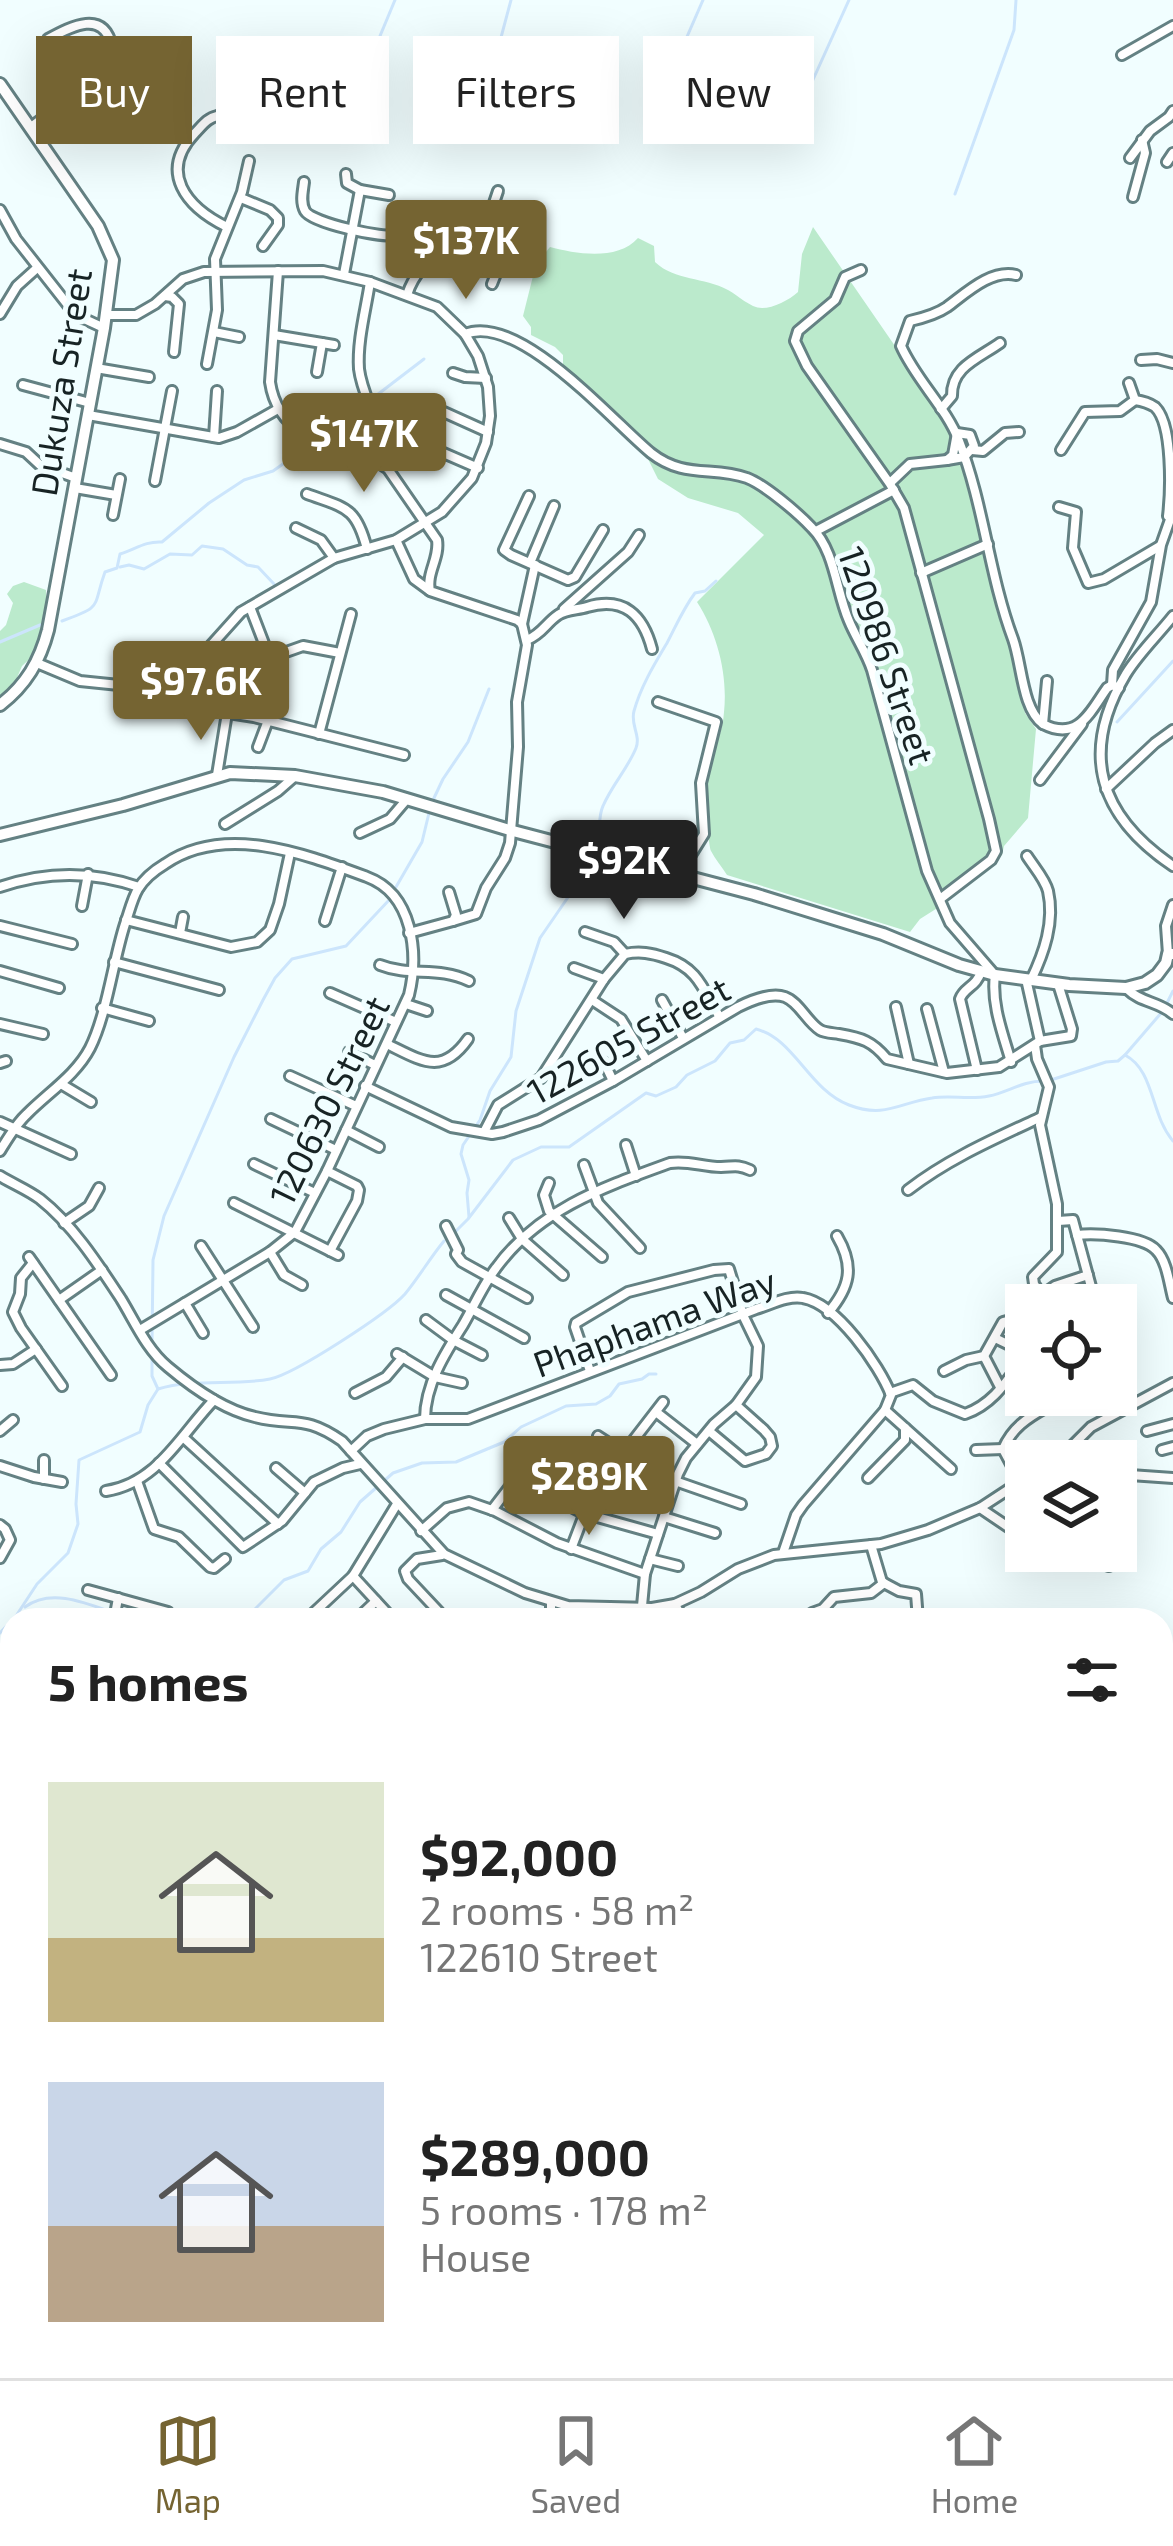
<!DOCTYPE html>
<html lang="en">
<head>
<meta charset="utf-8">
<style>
  body { margin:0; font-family:"Exo 2",sans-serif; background:#f2f2f2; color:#222; height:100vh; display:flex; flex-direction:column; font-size:45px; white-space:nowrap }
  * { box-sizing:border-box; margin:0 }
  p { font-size:39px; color:#767676 }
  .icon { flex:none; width:66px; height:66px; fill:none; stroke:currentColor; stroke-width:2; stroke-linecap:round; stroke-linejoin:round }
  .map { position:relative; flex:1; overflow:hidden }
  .sheet { position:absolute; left:0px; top:1608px; width:1173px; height:771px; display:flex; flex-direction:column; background:#fff; border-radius:36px 36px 0 0; box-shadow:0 12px 48px #0002 }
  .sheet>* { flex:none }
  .guide { position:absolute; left:36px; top:36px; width:1101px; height:108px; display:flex; gap:24px }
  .controls { position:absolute; left:1005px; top:1284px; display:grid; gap:24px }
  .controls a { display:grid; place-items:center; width:132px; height:132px; border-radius:0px; background:#fff; box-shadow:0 12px 48px #0002; font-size:60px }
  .price { position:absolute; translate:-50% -102px; padding:0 27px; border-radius:12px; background:#756432; color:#fff; font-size:39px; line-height:78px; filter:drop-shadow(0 3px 6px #0008) }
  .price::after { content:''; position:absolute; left:50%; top:72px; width:36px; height:27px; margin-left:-18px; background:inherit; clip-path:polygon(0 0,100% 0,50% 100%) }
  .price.active { background:#222; color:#fff }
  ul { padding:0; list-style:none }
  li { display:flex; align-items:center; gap:36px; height:300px; padding:0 48px }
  li span { display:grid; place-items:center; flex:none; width:336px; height:240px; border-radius:0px; color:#555 }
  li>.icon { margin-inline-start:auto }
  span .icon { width:144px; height:144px; fill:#fffc; stroke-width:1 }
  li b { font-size:51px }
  h2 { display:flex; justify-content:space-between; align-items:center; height:144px; padding:0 48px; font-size:51px }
  .chip { padding:0 42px; border-radius:0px; background:#fff; box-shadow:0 12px 48px #0002; font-size:42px; line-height:108px }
  .chip.active { background:#756432; color:#fff }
  .tab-bar { display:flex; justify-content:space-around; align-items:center; height:168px; border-top:3px solid #e0e0e0; background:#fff; font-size:33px; color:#767676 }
  .tab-bar a { display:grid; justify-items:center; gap:6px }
  .tab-bar .active { color:#756432 }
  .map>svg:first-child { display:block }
</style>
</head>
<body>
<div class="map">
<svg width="1173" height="2378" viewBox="0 0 1173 2378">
  <rect width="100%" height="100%" fill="#f1feff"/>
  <!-- green -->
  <g fill="#bbeacc">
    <path d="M813,227l93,135 52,81 39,169 19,48 9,53 11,16 -8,89 -24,28 -2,9 -63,52 -19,12 -10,13 -183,-57c-5,-8 -12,-16 -16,-24 -3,-7 -7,-66 -5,-75 5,-21 17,-43 18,-64 4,-38 -7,-79 -27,-110l67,-67 -26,-22 -50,-15 -30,-19 -22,-44 -73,-68v-12l-8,-8 -24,-12v-8l-8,-11 13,-52 14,-17c26,7 68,14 88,-9l16,8 1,16c20,19 49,15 73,28 10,5 22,18 34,18 12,0 27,-8 36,-16l4,-38z"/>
    <path d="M24,582l22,8 1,18 -11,45 -14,13 -9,21 -13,9v-65l6,-6 7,-22 -6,-9 6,-8z"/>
    <path d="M12,1664v100l-12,8v-107z"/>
    <path d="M12,2000c0,39 9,90 -12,124v-108z"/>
    <path d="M12,2196v117l-12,13v-121z"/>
    <path d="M1173,2251v127h-24l-5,-11h17v-106z"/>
    <path d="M273,2367h126v6l-7,5h-118z"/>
    <path d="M625,2367h139l-6,11h-129z"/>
  </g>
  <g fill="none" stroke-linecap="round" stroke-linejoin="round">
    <!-- stream -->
    <g stroke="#cce5fc" stroke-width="3">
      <path d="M375,48l20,-48"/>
      <path d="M491,75l20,-75"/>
      <path d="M807,93l42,-93"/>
      <path d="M649,124l54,-124"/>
      <path d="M955,194l59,-164 2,-30"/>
      <path d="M373,398l51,-39"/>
      <path d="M321,437l44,-34"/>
      <path d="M120,567l9,-2 15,4 26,-15 22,1 10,-9 21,3 24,16 11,2 16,17"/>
      <path d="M62,621c42,-15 30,-13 43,-49l12,-4 3,-14c16,-5 25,-13 42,-12l47,-39 35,-23 29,-9 37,-26"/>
      <path d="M0,642l40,-17"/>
      <path d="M1117,722l56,-61"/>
      <path d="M434,798l9,-19 25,-37 21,-53"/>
      <path d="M598,843c2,-12 0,-27 5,-37 9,-21 25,-38 33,-58 5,-13 -6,-23 -2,-37 7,-25 20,-46 33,-68 9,-17 16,-34 28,-50l10,-2 11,-10"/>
      <path d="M396,887l26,-45 7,-29"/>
      <path d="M1167,1003l6,-12"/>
      <path d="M1125,1055l37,-43"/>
      <path d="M1051,1080l55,-18 12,-1 7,-6c30,16 25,59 48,86"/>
      <path d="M469,1217l-2,-24 2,-13 -8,-26 2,-9 17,-25 10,-29 21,-34 5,-46 24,-73 53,-77"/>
      <path d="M455,1232l13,-13 45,-59 28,-13h28l77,-54 10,3 20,-9 11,-12 28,-14 15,-18 14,-3 12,-11c39,10 52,60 93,76 36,14 52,-3 83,-7 19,-3 38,2 57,-2 19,-4 34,-15 54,-15"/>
      <path d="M152,1344l1,-84 11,-44 70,-159 29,-57 12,-22 17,-19 54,-13 44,-47"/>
      <path d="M152,1354v22l6,13"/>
      <path d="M25,1607c32,-24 78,5 111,13"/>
      <path d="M141,1620l21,-7 8,7"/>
      <path d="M244,1620l40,-40 24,-9 13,-22 20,-17 19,-30 33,-29 29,-10 34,-1 48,-20 17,-15 45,-21 30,-2 14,-8 9,-12 23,-5 7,-5h7"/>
      <path d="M0,1633l16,-17 21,-32 31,-31 10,-29 -2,-20 3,-44 61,-28 8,-27 10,-16c36,-11 76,-3 112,-10 25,-5 118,-66 135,-85 14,-17 25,-36 39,-53"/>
      <path d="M1161,1738l11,-2"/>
      <path d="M1161,1914l12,35"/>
      <path d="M0,2215l12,-10"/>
      <path d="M399,2367l39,1"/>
      <path d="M284,2378l16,-10 35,-1"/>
    </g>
    <!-- street casing -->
    <g stroke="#648183" stroke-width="14">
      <g id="street">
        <path d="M1122,55l51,-29"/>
        <path d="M150,110l12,3 27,26"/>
        <path d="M31,127l24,-18 24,-35 27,-19 6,-8c-8,-38 -40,-21 -64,-8"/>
        <path d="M1130,158l20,-27 19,-14 4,-6"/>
        <path d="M1167,162l6,-9"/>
        <path d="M346,174l1,9 13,7 29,5"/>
        <path d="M304,182c-1,9 -4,20 1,29 7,12 79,28 93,24 9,-2 16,-13 22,-19"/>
        <path d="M1133,197l12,-44 -3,-13"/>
        <path d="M241,198l29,12 8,8v7l-15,21"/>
        <path d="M493,206l5,-15"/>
        <path d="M0,210l16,29 55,70 7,7 26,12"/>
        <path d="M227,227c-41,-20 -69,-55 -32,-94 7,-7 12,-15 22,-17 32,-9 71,2 103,5"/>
        <path d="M474,252l19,-46 43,14"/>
        <path d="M861,270l-16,7 -10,23 -37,31 -3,10 12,25 83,118 14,24 85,311 7,32 -5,9 -51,39"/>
        <path d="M278,271l-8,111c8,56 63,66 109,81l9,6 49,71c3,18 -11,33 -7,51l87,29 5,4 5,21 -10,57 1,45 -8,96 -5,15 -19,30 -10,26 -23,7"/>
        <path d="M344,274l16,-84"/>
        <path d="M1016,275c-25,-6 -50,18 -69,32 -10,7 -24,11 -37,14l-9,25c15,34 45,61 58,95 25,64 30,134 54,198 9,25 9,70 30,85"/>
        <path d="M370,282c-4,27 -13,59 -11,87 4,33 28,59 20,94"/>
        <path d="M492,284l11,-28"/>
        <path d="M407,295c6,-20 22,-38 41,-48l26,5 25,13"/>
        <path d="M165,296l7,1 7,7 -5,48"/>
        <path d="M0,314l17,-28 20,-18"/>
        <path d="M214,332l25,5"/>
        <path d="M465,334c54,-22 148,88 186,119 33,26 61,13 96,25 18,7 51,35 65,50 23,23 24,63 37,93 7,17 17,31 23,49l55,201 23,52 45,52c-4,29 8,59 16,87"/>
        <path d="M274,335l60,10"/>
        <path d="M1141,360l16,-1 16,4"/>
        <path d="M207,364l10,-54 -2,-51 27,-67 7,-31"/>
        <path d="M96,368l53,9"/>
        <path d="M317,372l5,-29"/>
        <path d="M453,373l12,4 21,1"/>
        <path d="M1129,383l6,17c7,1 14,3 20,7 18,17 16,84 13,109"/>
        <path d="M23,385l67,18"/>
        <path d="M417,400l71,32"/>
        <path d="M941,409l11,-13c-1,-29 27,-38 48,-53"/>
        <path d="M88,415l131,23 18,-6 41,-23"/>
        <path d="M957,433l13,2 4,11 -10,11 -17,3 6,-5z"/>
        <path d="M214,437l3,-46"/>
        <path d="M0,444l26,8 14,13 36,13"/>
        <path d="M425,445l53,23"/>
        <path d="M972,450l11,1 22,-18 14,-1"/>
        <path d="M1061,450l24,-38 35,-1 15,-11"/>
        <path d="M155,481l17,-90"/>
        <path d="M890,483l20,-19 37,-4"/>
        <path d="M75,488l41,7"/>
        <path d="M307,494c38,14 49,12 60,55"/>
        <path d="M529,496l-25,54 7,5 57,25 7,-3 28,-47"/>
        <path d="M1059,507l17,5 -3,36 15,35 16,-4 56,-33"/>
        <path d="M113,515l7,-36"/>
        <path d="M296,528l25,12 13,18"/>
        <path d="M816,531l78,-41"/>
        <path d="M396,540l18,39 15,11"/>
        <path d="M530,563l24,-57"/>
        <path d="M921,573l67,-29"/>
        <path d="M250,607l28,73 -3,22 -17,45"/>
        <path d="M564,609l64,-57 11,-17"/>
        <path d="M1173,616c-15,19 -34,37 -47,58 -47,79 -27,142 47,192"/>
        <path d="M522,624l13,-59"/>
        <path d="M527,640c15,-6 19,-17 31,-25 8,-6 20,-5 29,-8 37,-11 56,8 65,42"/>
        <path d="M206,651l7,24v30l3,6 38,6 150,38"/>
        <path d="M269,658l34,-12 37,7"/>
        <path d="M37,663l43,18 39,4 33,-4 31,-13 23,-17 35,-39 93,-54 62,-18 46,-28 30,-34 14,-35 4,-27 -2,-29 -10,-31 -13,-22 -28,-27 -67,-25 -47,-11 -119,1 -21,7 -28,25 -19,11h-30"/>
        <path d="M1047,681l-4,43c35,18 47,-12 64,-36l5,-3"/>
        <path d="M1119,688l-7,-3 1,-15 38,-68 10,-57 12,-34"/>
        <path d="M658,702l58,20 -15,61 3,51 -25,40"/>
        <path d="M319,734l32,-120"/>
        <path d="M217,775l10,-62"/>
        <path d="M1040,780l42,-56"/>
        <path d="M1106,789l49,-46 18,-13"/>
        <path d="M225,824l53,-33 16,-14"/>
        <path d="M360,833l30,-14 17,-20"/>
        <path d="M1027,856c7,11 18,23 21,35 7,31 -4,62 -17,89"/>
        <path d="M0,887c46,-16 93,-16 139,0"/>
        <path d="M82,906l6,-32"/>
        <path d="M126,920l105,27 26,-5 13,-12 9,-26 11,-51"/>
        <path d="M325,921l17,-54"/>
        <path d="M0,926l72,18"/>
        <path d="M585,932l29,10 11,12"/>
        <path d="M180,933l3,-16"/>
        <path d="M409,933l44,-12 3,-6 -7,-23"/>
        <path d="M1168,954l-2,-28 7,-21"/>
        <path d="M114,962l105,28"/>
        <path d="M380,965c30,12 58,1 89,16"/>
        <path d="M574,968l30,11"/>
        <path d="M0,971l59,17"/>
        <path d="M1026,979l14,62"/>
        <path d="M1127,989c14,14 31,12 46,25"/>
        <path d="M330,993l66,29"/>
        <path d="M592,1000l29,19 26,42"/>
        <path d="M662,1000l21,38"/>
        <path d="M406,1004l21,7"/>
        <path d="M896,1007l13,57"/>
        <path d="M102,1008l47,13"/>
        <path d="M927,1009l17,63"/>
        <path d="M0,1024l43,10"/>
        <path d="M387,1044c35,17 55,32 81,-5"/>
        <path d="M1035,1045l2,14 12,28 -9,38 17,79v48l-24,25 1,7 10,15 -2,6"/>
        <path d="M349,1052l26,13"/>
        <path d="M604,1062l9,19"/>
        <path d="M0,1063l6,-2"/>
        <path d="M977,1070l-17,-71c4,-12 17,-12 21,-28"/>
        <path d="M290,1076l66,30"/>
        <path d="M61,1084l30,18"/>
        <path d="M365,1086l86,41 41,7 11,-2 36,-12 74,-39 125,-74c12,-6 33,-15 47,-10 14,5 22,25 35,33 5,3 13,3 19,4 23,4 33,7 48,25l60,14 52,-6 41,-26 31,-5 1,-7 -14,-45"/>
        <path d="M271,1119l65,31"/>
        <path d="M0,1122l71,32"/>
        <path d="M346,1130l33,17"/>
        <path d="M484,1132l14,-27 43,-27 63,-99 21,-25c15,-3 26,-1 41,4 32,10 37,31 53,58"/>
        <path d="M626,1145l10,31"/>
        <path d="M0,1151c8,-13 16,-27 27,-37 22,-22 49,-39 63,-66 17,-34 23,-87 35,-124 4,-11 7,-25 13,-35 6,-10 17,-19 27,-25 60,-41 140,-10 202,13 46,17 52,76 42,118l-82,176 -32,61 -25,20 -130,78"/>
        <path d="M254,1164l61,29"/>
        <path d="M584,1165l14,38 42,45"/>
        <path d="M327,1171l30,15 2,4 -2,11 -27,50"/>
        <path d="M0,1176c13,8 28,14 40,23 33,26 58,65 81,100 14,23 26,51 47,68 25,21 56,43 87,50 40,10 48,-3 87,24l102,113 81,39 43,13 84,2 23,-4 26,-12 37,-23 36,-14 107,-11 47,-14 52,-22 46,-30"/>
        <path d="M549,1183l-5,12 5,16 53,46"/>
        <path d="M908,1190c40,-31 86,-51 131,-72"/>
        <path d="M234,1203l104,52"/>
        <path d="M509,1218l13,21 41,36"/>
        <path d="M1058,1221l15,-1 4,15c19,-2 66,1 79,15 11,11 13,33 17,48"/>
        <path d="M64,1223l25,-17 10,-18"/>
        <path d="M446,1226l12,24 -2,4 6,8 65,36"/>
        <path d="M1077,1235l19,70"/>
        <path d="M201,1246l52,81"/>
        <path d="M270,1252l14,23 18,10"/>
        <path d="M29,1257l82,118"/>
        <path d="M33,1263l-12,15 -1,16 -7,18 8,16 41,58"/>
        <path d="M446,1295l78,43"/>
        <path d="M1042,1295l13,-9 33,-11"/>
        <path d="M59,1300l43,-30"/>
        <path d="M185,1303l18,30"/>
        <path d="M828,1313c22,-26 27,-46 9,-77"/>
        <path d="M426,1320l27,20 29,15"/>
        <path d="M995,1338l31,15"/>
        <path d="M397,1354l38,23 27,6"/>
        <path d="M984,1356l16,31"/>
        <path d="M0,1365l13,-1 23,-15"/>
        <path d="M590,1371l-15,-44 1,-4 52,-31 86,-22 15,-1 14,46 15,31 -2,31 -20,28 -22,19 -28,34 -8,16 -33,100 -3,32"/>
        <path d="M944,1371l22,-11 18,-4 19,-34 23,-6"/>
        <path d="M355,1393l31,-16 17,-20"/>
        <path d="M890,1393l23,-8 20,16 32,13c29,-10 43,-35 61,-59"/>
        <path d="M885,1410l66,59"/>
        <path d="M656,1412l41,32"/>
        <path d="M425,1419c0,-34 20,-66 38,-94 11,-19 20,-40 33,-57 43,-59 108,-81 174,-105 18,-3 33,4 51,4 12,0 16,-3 29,3"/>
        <path d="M0,1431l13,-11"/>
        <path d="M709,1431l36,30 21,-7 6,-8 -2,-9 -6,-7 -28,-25"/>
        <path d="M1147,1431l26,-7"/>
        <path d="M598,1436l26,17"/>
        <path d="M184,1438l94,86"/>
        <path d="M1003,1449c9,-21 24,-31 44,-42"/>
        <path d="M1003,1449l17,32"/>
        <path d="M976,1450l27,-1"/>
        <path d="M1162,1450l11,-3"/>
        <path d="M351,1451l16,-15 17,-7 41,-10h43l288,-110c14,-4 32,-14 47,-11 34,6 76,67 88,97l-6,15 -82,95 -7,10 -13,38"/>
        <path d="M1063,1461l7,-13 21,-21 82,-44"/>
        <path d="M159,1463l84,84 39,-26 32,-39 29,-14 17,-4"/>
        <path d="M566,1463l57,38"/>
        <path d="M0,1466l34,11 28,5"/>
        <path d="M276,1468l29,25"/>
        <path d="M1116,1474l57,4"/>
        <path d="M868,1478l37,-38v-12"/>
        <path d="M44,1479v-19"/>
        <path d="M137,1481l17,48 25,8 31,30 4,1 11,-9"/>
        <path d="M675,1481l66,23"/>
        <path d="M106,1491c52,-8 75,-57 108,-91"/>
        <path d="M541,1491l42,22 75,21"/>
        <path d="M980,1508l46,31"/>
        <path d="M492,1510l33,-43"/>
        <path d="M664,1517l51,16"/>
        <path d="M0,1525l5,4 5,11 -10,18"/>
        <path d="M421,1531l26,-23 22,-6 26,9 62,32 88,31"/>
        <path d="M871,1545l11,37 17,9 17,3 2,26"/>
        <path d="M571,1549l21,-55 71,-92"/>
        <path d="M1063,1551l46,15"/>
        <path d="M650,1559l28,7"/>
        <path d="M88,1590l80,22"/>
        <path d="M551,1603v17"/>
        <path d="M675,1604l8,16"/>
        <path d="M439,1612l-31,-33 -3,-8 12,-12 25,-4"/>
        <path d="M812,1613l11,-4 11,-12 37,-4 13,-10"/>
        <path d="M388,1614l-35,-38 44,-72"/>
        <path d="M114,1620l4,-22"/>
        <path d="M306,1620l47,-44"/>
        <path d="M356,1620l20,-19"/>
        <path d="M1161,1802l12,12"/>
        <path d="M1161,1821l12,39"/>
        <path d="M0,1954l12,-3"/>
        <path d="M1161,2066l12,14"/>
        <path d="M1161,2132l12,-10"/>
        <path d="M7,2200l5,-1"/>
        <path d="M0,2253l12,-27"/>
        <path d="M234,2367l2,11"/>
        <path d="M495,2367l4,11"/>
        <path d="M555,2367l5,11"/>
        <path d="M612,2367l5,11"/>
        <path d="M873,2367l2,11"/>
        <path d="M976,2367l1,11"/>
        <path d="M1030,2367l1,11"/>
        <path d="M1138,2367l4,11"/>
        <path d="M509,2378l30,-11"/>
        <path d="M773,2378l26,-11"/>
        <path d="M1048,2378l16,-11"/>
      </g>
    </g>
    <!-- secondary casing -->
    <g stroke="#648183" stroke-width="16">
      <g id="secondary">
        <path d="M0,84l98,142 15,34 -9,68 -56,302c-8,31 -22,55 -48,75"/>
        <path d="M0,835l123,-30 107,-32 65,3 88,16 130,39 241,63 129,40 76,31 36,10 74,10 57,3 19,-5 12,-8 9,-12 2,-9h5"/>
        <path d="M0,1656l12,-1"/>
        <path d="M0,2134l12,-18"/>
        <path d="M937,2367l2,11"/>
      </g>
    </g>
    <!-- street -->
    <use href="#street" stroke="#fff" stroke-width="8"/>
    <!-- secondary -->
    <use href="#secondary" stroke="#fff" stroke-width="10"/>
  </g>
  <g text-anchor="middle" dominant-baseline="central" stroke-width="10" stroke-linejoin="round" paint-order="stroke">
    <!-- street labels -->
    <g font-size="36" fill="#172324" stroke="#f1feff">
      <text transform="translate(60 382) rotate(-81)">Dukuza Street</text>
      <text transform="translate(888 655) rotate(71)">120986 Street</text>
      <text transform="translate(628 1039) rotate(-29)">122605 Street</text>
      <text transform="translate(328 1100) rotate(-64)">120630 Street</text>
      <text transform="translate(654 1321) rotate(-20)">Phaphama Way</text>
    </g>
  </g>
</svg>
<div class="controls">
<a><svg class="icon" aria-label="locate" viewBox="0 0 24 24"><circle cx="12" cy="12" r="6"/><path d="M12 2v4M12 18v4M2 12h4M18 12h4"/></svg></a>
<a><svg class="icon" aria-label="layers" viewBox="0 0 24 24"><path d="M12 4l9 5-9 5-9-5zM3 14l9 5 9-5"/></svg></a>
</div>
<b class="price" style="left:466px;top:302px">$137K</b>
<b class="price" style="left:364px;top:495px">$147K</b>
<b class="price" style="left:201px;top:743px">$97.6K</b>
<b class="price active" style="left:624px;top:922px">$92K</b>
<b class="price" style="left:589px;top:1538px">$289K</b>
<div class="guide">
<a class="chip active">Buy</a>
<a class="chip">Rent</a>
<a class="chip">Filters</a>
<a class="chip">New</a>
</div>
<section class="sheet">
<h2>5 homes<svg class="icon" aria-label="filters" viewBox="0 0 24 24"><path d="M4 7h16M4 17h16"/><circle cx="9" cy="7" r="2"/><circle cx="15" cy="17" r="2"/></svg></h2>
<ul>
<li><span style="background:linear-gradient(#dfe7d0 65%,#c2b280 0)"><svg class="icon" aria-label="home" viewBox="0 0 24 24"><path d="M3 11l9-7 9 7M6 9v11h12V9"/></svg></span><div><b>$92,000</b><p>2 rooms · 58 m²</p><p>122610 Street</p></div></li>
<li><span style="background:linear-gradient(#c9d6e8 60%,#b9a48a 0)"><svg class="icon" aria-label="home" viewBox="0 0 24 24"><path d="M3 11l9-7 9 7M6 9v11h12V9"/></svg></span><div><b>$289,000</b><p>5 rooms · 178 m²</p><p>House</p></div></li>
</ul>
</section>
</div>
<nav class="tab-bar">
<a class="active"><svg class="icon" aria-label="map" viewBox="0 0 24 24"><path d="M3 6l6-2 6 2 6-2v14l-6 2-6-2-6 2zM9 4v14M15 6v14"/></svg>Map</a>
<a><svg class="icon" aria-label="saved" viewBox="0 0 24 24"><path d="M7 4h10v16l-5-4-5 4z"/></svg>Saved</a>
<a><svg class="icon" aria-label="home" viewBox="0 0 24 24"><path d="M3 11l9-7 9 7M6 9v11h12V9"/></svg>Home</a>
</nav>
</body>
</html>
